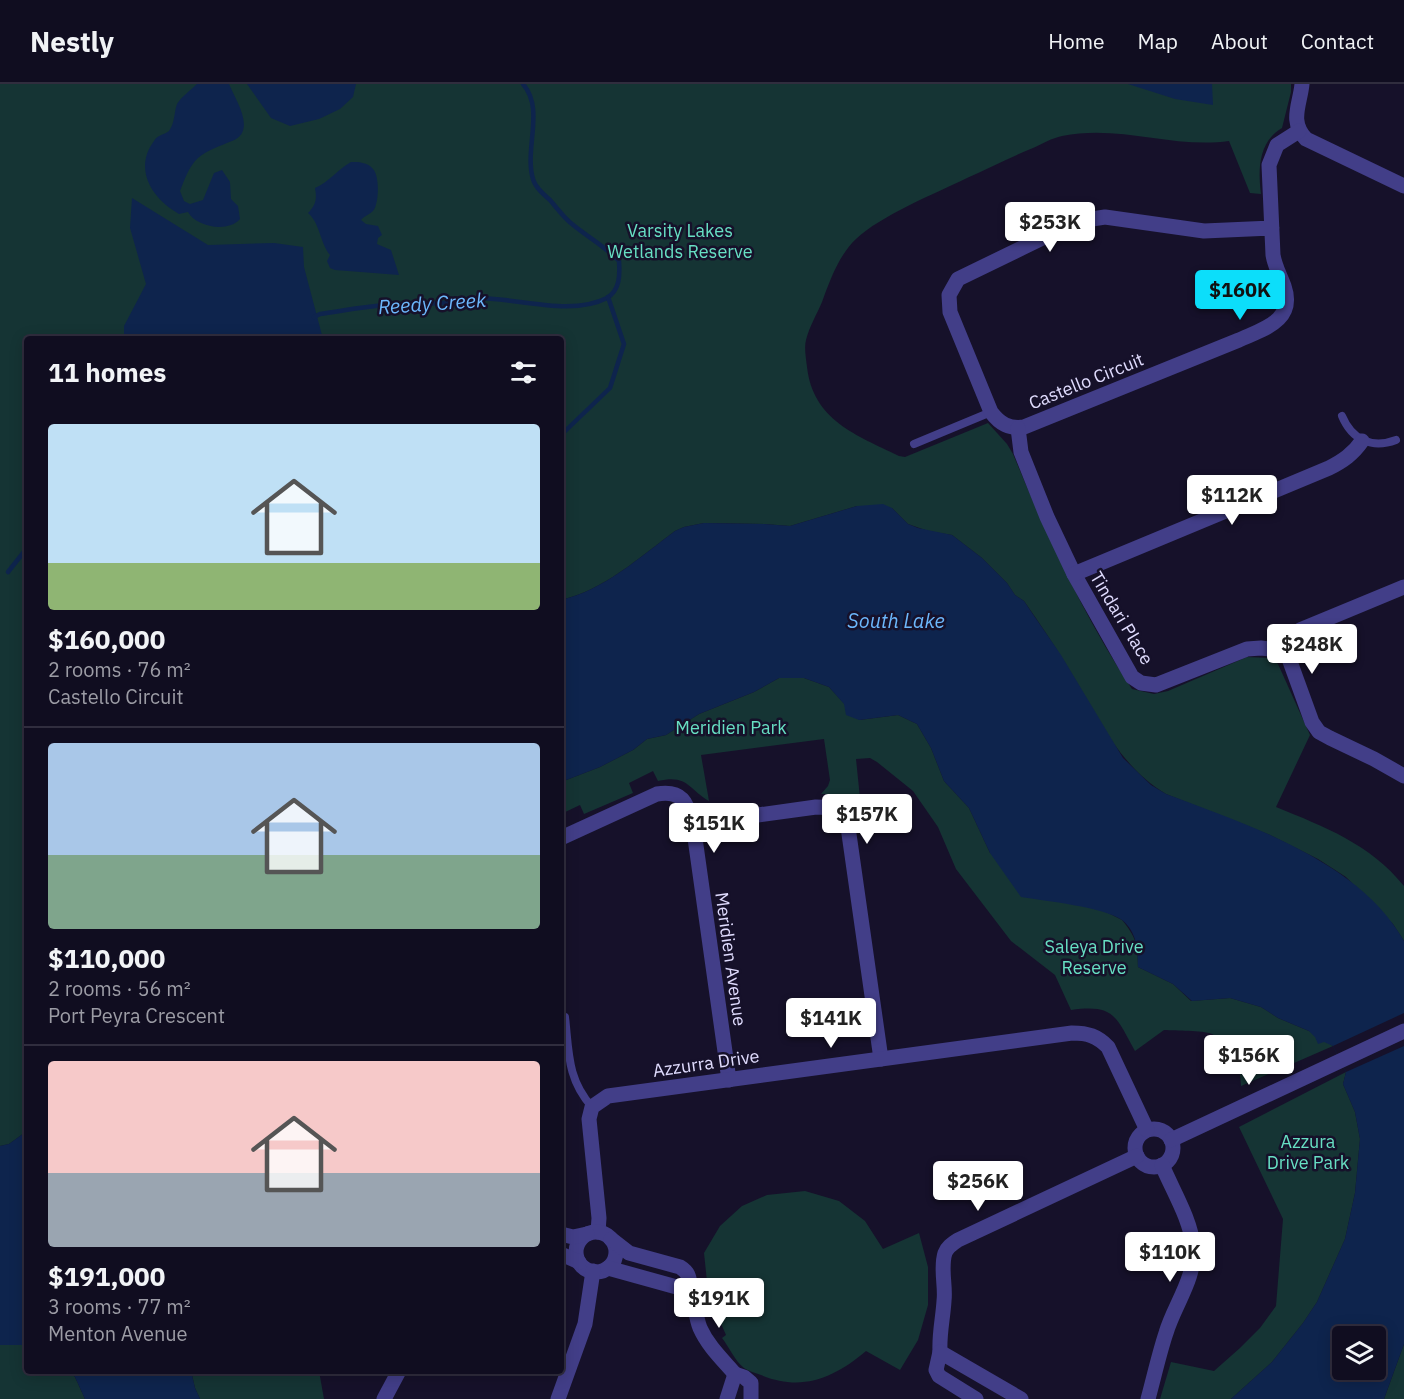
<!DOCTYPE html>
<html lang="en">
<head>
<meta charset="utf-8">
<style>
  body { margin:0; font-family:"IBM Plex Sans",sans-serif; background:#1e1b2d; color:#f1f3f6; height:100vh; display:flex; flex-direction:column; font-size:22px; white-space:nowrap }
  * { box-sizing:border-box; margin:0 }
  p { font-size:20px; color:#9c9ca5 }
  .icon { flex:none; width:33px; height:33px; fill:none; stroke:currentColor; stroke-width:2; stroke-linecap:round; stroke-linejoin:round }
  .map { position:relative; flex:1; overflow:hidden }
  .drawer { position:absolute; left:24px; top:252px; width:540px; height:1038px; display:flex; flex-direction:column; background:#100d20; border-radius:6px; box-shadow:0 3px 15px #0003,0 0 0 2px #302d3e }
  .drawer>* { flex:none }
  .controls { position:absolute; left:1332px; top:1242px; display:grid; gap:12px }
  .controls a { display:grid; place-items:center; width:54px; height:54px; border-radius:6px; background:#100d20; box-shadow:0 3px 15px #0003,0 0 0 2px #302d3e; font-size:30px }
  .price { position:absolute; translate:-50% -51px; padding:0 14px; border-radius:6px; background:#fff; color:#222; font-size:20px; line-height:39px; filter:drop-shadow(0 2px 3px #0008) }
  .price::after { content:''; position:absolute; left:50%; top:36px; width:18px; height:14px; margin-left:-9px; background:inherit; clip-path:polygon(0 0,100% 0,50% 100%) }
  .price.active { background:#0cdefa; color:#111 }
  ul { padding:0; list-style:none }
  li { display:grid; align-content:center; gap:12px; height:318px; padding:0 24px }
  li+li { border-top:2px solid #302d3e }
  li span { display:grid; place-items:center; height:186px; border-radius:6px; color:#555 }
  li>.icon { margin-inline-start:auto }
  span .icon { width:108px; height:108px; fill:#fffc; stroke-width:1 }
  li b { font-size:26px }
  h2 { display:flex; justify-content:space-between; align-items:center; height:72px; padding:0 24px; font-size:26px }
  header { display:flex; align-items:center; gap:36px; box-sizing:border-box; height:84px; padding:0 30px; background:#100d20; border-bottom:2px solid #302d3e }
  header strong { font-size:28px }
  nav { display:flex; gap:33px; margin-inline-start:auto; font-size:21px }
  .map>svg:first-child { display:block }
</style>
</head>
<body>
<header>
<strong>Nestly</strong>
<nav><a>Home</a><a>Map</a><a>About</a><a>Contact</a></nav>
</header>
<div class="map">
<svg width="1404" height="1315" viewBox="0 0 1404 1315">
  <rect width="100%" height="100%" fill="#16112a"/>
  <!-- green -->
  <g fill="#153434">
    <path d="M0,0h1291v8l-9,36c-24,14 -24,42 -21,66l-11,-1 -21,-52c-55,8 -109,-17 -167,-5 -10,2 -20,8 -29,12 -22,9 -44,20 -66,30 -31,15 -87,38 -111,61 -17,16 -26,41 -34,63 -5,12 -13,25 -16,38 -2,8 0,18 1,27 6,53 49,68 92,89l6,1 83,-34 19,21 6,10c34,81 70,162 119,235l22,5 14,-3 79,-34 23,1 8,6 32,71 -34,72c49,20 94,37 128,79v55l-11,-17 -47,-47 -28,-18 -48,-24 -104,-41c-47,-28 -69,-78 -96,-123 -14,-24 -30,-47 -46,-70l-9,-6 -8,-12 -25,-25 -30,-23 -24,-4 -20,-7 -16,-16 -35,-2 -67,20 -26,-2 -60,-1 -20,4 -9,4c-35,26 -71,59 -114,69v-261h-534v792l-18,13 -9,2z"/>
    <path d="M779,594h25l25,9 30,33 39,-5 19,9 14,24 13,33 25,27 21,45 132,67c14,17 16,25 16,47l35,17 18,17 39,-3 31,9 17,11 31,13 24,15 -92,40c0,-20 -10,-42 -29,-52 -10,-4 -36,-3 -48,-4l-29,21c-19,-34 -20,-47 -64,-41l-16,-35 -44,-34 -55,-72 -18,-42 -25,-36 -36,-29 -7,-4 -14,1 4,39 -14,2 -13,-6h-12l7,-8 2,-6 -6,-41 -123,16 8,46c-21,-12 -21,-27 -51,-20l-5,-10 -24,12 4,10 -49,21 -4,-9 -19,9v-32l39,-15 33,-17 14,-11 19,-4 33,-21 55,-22z"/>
    <path d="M1346,988l-3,12 12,28 5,27 -5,54 -10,46 -28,63 -14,21 -31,39 -41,37h-71l11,-37 43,9 26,-23 20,-20 16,-22 7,-87 -44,-92z"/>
    <path d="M805,1107l34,10 26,20 18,28 36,-16 9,34v38l-10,35 -18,30 -34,-19c-32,27 -64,41 -105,24 -5,-2 -13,-4 -17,-7 -9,-7 -15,-21 -22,-30l4,-3 -11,-25h-5l-6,-57 16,-27 22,-20 25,-11z"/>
    <path d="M24,1260l3,1v26h42l6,6 10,22h-85v-54z"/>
    <path d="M1404,1260v55h-20z"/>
    <path d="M191,1287h128l5,28h-124l-5,-11z"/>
  </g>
  <!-- water -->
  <g fill="#0e244d" fill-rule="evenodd">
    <path d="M197,0h32c7,17 28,47 3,57 -12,5 -25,9 -34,17 -9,8 -14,23 -18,33l4,10 6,3 13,-4 11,-27 8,-3 8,12 1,17 7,7 2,13c-12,14 -44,8 -52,-7l-9,2c-27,-15 -46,-45 -25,-73 3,-6 10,-6 15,-10 6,-8 5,-19 8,-27 4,-7 14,-14 20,-20z"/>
    <path d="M247,0h109l-3,13 -13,12 -21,10 -29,7 -19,-8z"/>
    <path d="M1128,0h84l1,21 -38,-6z"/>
    <path d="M351,78c7,0 17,0 22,7 7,7 6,36 0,42 -4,4 -9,5 -12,9l5,4 12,2 4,9 -4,3 -1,6 14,6 8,25 -64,-5 -5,-2 -3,-7 3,-6c-10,-12 -10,-32 -22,-42 8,-8 9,-14 7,-25 14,-6 23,-19 36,-26z"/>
    <path d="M132,114l76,47 66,-2 29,4 1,20 19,72h-199v-13l22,-42 -16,-56z"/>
    <path d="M883,420l9,4 16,16 10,4 34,7 30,23 25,25 8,12 9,6 6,9 31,45 62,103 28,27 15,9c80,30 194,67 238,147v403l-20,55h-153l41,-37 31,-39 14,-21 28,-63 10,-46 5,-54 -5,-27 -12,-28 3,-12 -13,-26 -9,-4 -6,2 -3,-7 -6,-6 -31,-13 -17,-11 -31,-9 -38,3 -19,-17 -35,-17c0,-17 -1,-35 -16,-47 -18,-13 -77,-19 -101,-23l-31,-44 -21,-45 -25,-27 -13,-33 -14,-24 -19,-9 -39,5 -13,-5 -2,-11 -15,-17 -25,-9h-25l-25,14 -55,22 -33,21 -19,4 -14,11 -33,17 -39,15v-182c43,-10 79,-43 114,-69l9,-4 20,-4 60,1 26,2 67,-20zM1342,1252h34v34h-34z"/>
    <path d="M27,1047v214h-27v-199l9,-2z"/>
    <path d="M69,1287h122l4,17 5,11h-115l-10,-22z"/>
  </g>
  <!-- pier -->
  <path fill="#16112a" d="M1404,929v33l-58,26 -13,-26z"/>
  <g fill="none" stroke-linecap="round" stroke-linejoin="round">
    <!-- stream -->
    <g stroke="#0e244d" stroke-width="4.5">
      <path d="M314,233l6,-3c21,-3 42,-7 64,-9 19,-1 39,-1 59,-2 11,-1 21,-4 32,-5 40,-1 95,19 132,0 13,-8 13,-23 12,-37 -16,-16 -30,-23 -47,-37 -8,-6 -15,-16 -22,-24 -7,-6 -15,-13 -17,-21 -9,-30 12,-70 -10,-95"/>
      <path d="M561,351l49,-47 14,-44 -16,-47"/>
      <path d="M8,488l19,-24"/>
    </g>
    <!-- service -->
    <g stroke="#423e88" stroke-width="8">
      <path d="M1342,332c10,24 30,33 54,24"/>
      <path d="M914,360l77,-32"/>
      <path d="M561,902v2"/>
      <path d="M565,933c4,35 2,62 27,90"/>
    </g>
    <!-- minor -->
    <g stroke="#423e88" stroke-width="15">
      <path d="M1302,0c-2,21 -13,37 4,55l98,47"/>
      <path d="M1272,144l-68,3 -99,-14 -26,4 -12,5 -109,53 -9,16 1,17 41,100c9,12 18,17 33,15l215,-87c24,-11 57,-19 45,-54 -4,-11 -9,-19 -11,-31l-4,-90 8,-20 22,-14"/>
      <path d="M1018,344l3,24 26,65 27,57 58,103 9,6 15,2 91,-36 14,-1 27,3"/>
      <path d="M1074,490l255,-106c14,-7 24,-14 33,-27"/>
      <path d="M1404,503l-104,43 -10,15 -2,11 24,66 7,10 11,6 44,21 30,17"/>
      <path d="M693,740l123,-17c17,0 25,5 32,20l33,232"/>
      <path d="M561,754l96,-44c25,-4 30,8 36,30l36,256"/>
      <circle cx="1154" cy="1064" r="19"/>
      <path d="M1171,1056l233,-109"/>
      <path d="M598,1148l1,-14 -10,-99 3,-12 16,-11 464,-63c16,0 25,3 36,14l39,83"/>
      <circle cx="596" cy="1168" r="20"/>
      <path d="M561,1150l12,3 14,-3"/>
      <path d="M611,1155l18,14 51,14c13,8 8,16 12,28 3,11 4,23 8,33 8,18 22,31 35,46"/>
      <path d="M561,1170l18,8"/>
      <path d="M608,1184l83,23"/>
      <path d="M940,1268c-1,-18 3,-34 4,-51 2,-15 -4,-33 1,-48 2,-6 7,-9 13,-13l179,-84"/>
      <path d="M384,1315l15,-28"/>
      <path d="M558,1315l27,-75 8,-53"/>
      <path d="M727,1315l8,-25 9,3 7,6v16"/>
      <path d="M976,1315l-37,-23 -3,-6 4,-18 81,47"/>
      <path d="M1148,1315c6,-22 11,-45 18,-66 9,-30 30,-54 27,-87 -2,-26 -21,-57 -31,-81"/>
    </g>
  </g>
  <g text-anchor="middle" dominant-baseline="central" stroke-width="5" stroke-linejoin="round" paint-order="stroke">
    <!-- park labels -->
    <g font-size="18" fill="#67dfc3" stroke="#16112a">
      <text x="680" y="146">Varsity Lakes<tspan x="680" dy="21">Wetlands Reserve</tspan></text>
      <text x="731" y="643">Meridien Park</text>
      <text x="1094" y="862">Saleya Drive<tspan x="1094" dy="21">Reserve</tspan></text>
      <text x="1308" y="1057">Azzura<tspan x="1308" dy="21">Drive Park</tspan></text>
    </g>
    <!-- street labels -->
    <g font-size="18" fill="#e0dcfe" stroke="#16112a">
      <text transform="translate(1086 297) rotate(-22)">Castello Circuit</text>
      <text transform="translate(1122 534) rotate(59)">Tindari Place</text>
      <text transform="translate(731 875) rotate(82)">Meridien Avenue</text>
      <text transform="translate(706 979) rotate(-8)">Azzurra Drive</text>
    </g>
    <!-- water labels -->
    <g font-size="20" font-style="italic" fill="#6cb7fc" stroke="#16112a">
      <text transform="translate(432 219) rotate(-4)">Reedy Creek</text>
      <text x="896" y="536">South Lake</text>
    </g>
  </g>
</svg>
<div class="controls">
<a><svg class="icon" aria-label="layers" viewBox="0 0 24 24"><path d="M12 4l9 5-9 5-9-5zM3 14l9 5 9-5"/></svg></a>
</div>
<b class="price" style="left:1050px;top:169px">$253K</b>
<b class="price active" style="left:1240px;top:237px">$160K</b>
<b class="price" style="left:1232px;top:442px">$112K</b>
<b class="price" style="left:1312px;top:591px">$248K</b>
<b class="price" style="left:867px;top:761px">$157K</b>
<b class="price" style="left:714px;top:770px">$151K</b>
<b class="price" style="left:831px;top:965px">$141K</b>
<b class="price" style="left:1249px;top:1002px">$156K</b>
<b class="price" style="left:978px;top:1128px">$256K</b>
<b class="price" style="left:1170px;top:1199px">$110K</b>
<b class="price" style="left:719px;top:1245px">$191K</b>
<section class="drawer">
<h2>11 homes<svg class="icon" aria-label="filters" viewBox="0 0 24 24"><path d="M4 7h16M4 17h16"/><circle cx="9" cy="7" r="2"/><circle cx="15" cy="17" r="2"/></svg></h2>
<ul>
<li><span style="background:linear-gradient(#bfe0f5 75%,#8fb573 0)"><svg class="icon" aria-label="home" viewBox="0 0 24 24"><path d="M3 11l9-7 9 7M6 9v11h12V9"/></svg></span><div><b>$160,000</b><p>2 rooms · 76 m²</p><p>Castello Circuit</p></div></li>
<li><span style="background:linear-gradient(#a9c7e8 60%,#7fa58c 0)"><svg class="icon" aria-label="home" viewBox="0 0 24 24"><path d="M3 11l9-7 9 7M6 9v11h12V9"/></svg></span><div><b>$110,000</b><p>2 rooms · 56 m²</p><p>Port Peyra Crescent</p></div></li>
<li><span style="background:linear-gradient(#f6c9c9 60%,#9aa5b1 0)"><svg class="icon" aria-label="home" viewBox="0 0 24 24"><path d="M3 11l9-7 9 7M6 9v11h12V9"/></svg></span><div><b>$191,000</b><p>3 rooms · 77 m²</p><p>Menton Avenue</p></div></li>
</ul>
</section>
</div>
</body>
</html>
